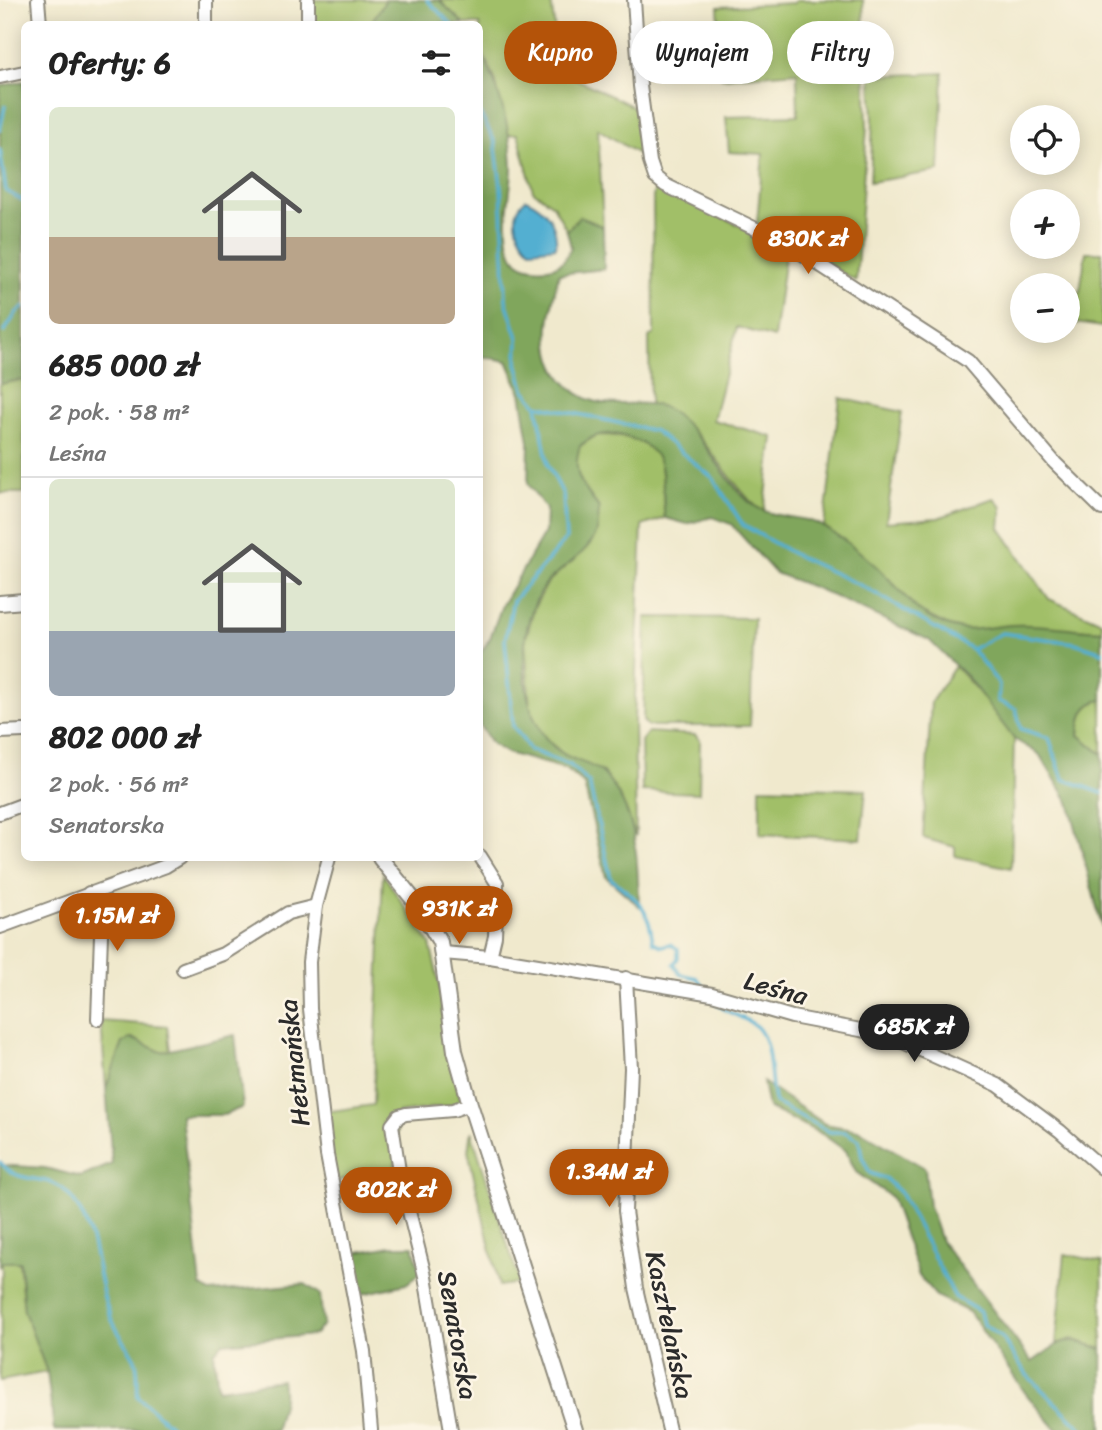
<!DOCTYPE html>
<html lang="pl">
<head>
<meta charset="utf-8">
<style>
  body { margin:0; font-family:Sriracha,sans-serif; background:#f2f2f2; color:#222; height:100vh; display:flex; flex-direction:column; font-size:26px; white-space:nowrap }
  * { box-sizing:border-box; margin:0 }
  p { font-size:23px; color:#767676 }
  .icon { flex:none; width:38px; height:38px; fill:none; stroke:currentColor; stroke-width:2; stroke-linecap:round; stroke-linejoin:round }
  .map { position:relative; flex:1; overflow:hidden }
  .drawer { position:absolute; left:21px; top:21px; width:462px; height:840px; display:flex; flex-direction:column; background:#fff; border-radius:10px; box-shadow:0 4px 18px #0003 }
  .drawer>* { flex:none }
  .banner { position:absolute; left:504px; top:21px; width:492px; height:63px; display:flex; gap:14px }
  .tools { position:absolute; left:1010px; top:105px; display:grid; gap:14px }
  .tools a { display:grid; place-items:center; width:70px; height:70px; border-radius:50%; background:#fff; box-shadow:0 4px 18px #0003; font-size:35px }
  .price { position:absolute; translate:-50% -60px; padding:0 16px; border-radius:24px; background:#b45309; color:#fff; font-size:23px; line-height:46px; filter:drop-shadow(0 2px 4px #0008) }
  .price::after { content:''; position:absolute; left:50%; top:42px; width:21px; height:16px; margin-left:-10px; background:inherit; clip-path:polygon(0 0,100% 0,50% 100%) }
  .price.on { background:#222; color:#fff }
  ul { padding:0; list-style:none }
  li { display:grid; align-content:center; gap:14px; height:371px; padding:0 28px }
  li+li { border-top:2px solid #e0e0e0 }
  li span { display:grid; place-items:center; height:217px; border-radius:10px; color:#555 }
  li>.icon { margin-inline-start:auto }
  span .icon { width:126px; height:126px; fill:#fffc; stroke-width:1 }
  li b { font-size:30px }
  h2 { display:flex; justify-content:space-between; align-items:center; height:84px; padding:0 28px; font-size:30px }
  .pill { padding:0 24px; border-radius:32px; background:#fff; box-shadow:0 4px 18px #0003; font-size:24px; line-height:63px }
  .pill.on { background:#b45309; color:#fff }
  .map>svg:first-child { display:block }
</style>
</head>
<body>
<div class="map">
<svg width="1102" height="1430" viewBox="0 0 1102 1430">
  <rect width="100%" height="100%" fill="#fcf5e5"/>
  <filter id="ink" filterUnits="userSpaceOnUse"><feTurbulence type="fractalNoise" baseFrequency=".0143" numOctaves="2"/><feDisplacementMap in="SourceGraphic" scale="14" xChannelSelector="R" yChannelSelector="G"/><feConvolveMatrix kernelMatrix="1 2 1 2 8 2 1 2 1" color-interpolation-filters="sRGB"/></filter>
  <filter id="wash" filterUnits="userSpaceOnUse"><feTurbulence type="fractalNoise" baseFrequency=".00686" numOctaves="4" result="noise"/><feDisplacementMap in="SourceGraphic" scale="28" xChannelSelector="R" yChannelSelector="G"/><feGaussianBlur stdDeviation="1.57" result="paint"/><feColorMatrix in="noise" values="0 0 0 0 0 0 0 0 0 0 0 0 0 0 0 0 0 1.4 0 .05"/><feComposite in="paint" operator="in"/></filter>
  <g filter="url(#wash)">
    <rect width="100%" height="100%" fill="#f0e9cd"/>
    <!-- green -->
    <g fill="#a1bf67" stroke="#667549" stroke-width="2">
      <path d="M311,0h75l-16,24h-59z"/>
      <path d="M439,0h112l9,71 78,38 5,48 -45,-28 5,98 -23,-10 -13,14 -14,-26 -20,-14 -15,-57 -11,1 -12,-56 -15,-31v-24h-16z"/>
      <path d="M795,0h68l4,127 -11,154 -99,-58 6,-69 -34,-2 -3,-35 72,-2 -1,-43 -75,6 -4,-71 76,-4z"/>
      <path d="M943,73l-4,98 -69,11 3,-62 -2,-44z"/>
      <path d="M658,186l128,62 -12,90 -37,-11 -24,93 60,17 -9,76c-41,-32 -61,-93 -114,-109l-1,-67 5,-3 -1,-137 2,-9z"/>
      <path d="M1086,252h16v75l-27,-4z"/>
      <path d="M21,380l3,3v110h-24v-109z"/>
      <path d="M840,398l62,14 -16,110 52,-4 56,-20 8,9 -2,21 49,71 53,23v9l-90,-6 -38,7 -25,-6 -37,-18 -20,-26 -68,-56z"/>
      <path d="M597,435c23,0 60,4 64,32 3,17 1,33 4,51l-23,8 -8,194 2,116 -17,-40 -16,-24 -39,-17 -23,-21 -11,-25 -5,-67 9,-34 14,-26 34,-30 17,-44 -16,-22 -9,-21 6,-19z"/>
      <path d="M646,617l108,1 -4,108h-102l-5,-5z"/>
      <path d="M955,666l39,43 20,30 -3,129 -56,-12v-9l-32,-9 8,-136z"/>
      <path d="M1102,700v54l-23,-19c1,-17 4,-32 23,-35z"/>
      <path d="M648,732l47,3 5,5 -1,53 -57,-2 -1,-50z"/>
      <path d="M760,787l106,3 -5,49 -101,-5z"/>
      <path d="M383,874l47,70 9,38 7,66 16,56 -64,9 -3,58 -61,10 -10,-69 49,-7z"/>
      <path d="M101,1021l66,5 3,25 -9,1 -29,-14 -9,5 -17,45z"/>
      <path d="M471,1131l49,152 -21,3 -31,-135z"/>
      <path d="M1065,1254l37,8v87l-30,-10 -16,5z"/>
      <path d="M2,1262h17l5,49 23,61 -47,9z"/>
    </g>
    <!-- forest -->
    <g fill="#80a65c" stroke="#566844" stroke-width="2">
      <path d="M386,0h53l25,24h-94z"/>
      <path d="M480,48c17,36 31,79 32,119 0,27 -13,65 2,90 8,14 38,15 49,4 3,-3 6,-9 8,-14l-4,-16 13,-15 23,11 1,42 -45,5c-8,34 -21,77 5,107 36,42 76,9 108,31 31,22 46,59 72,85 26,27 56,14 82,31 23,14 48,35 66,54 21,22 25,33 57,44 24,8 40,0 63,-1 29,-2 60,5 90,6v69c-19,3 -22,18 -23,35l23,19v173l-33,-125 -30,-48 -25,-15 -46,-61 -39,-38 -111,-51 -43,-16 -44,-49 -19,-7 -25,7 -22,-6c-3,-16 0,-42 -5,-55 -8,-21 -40,-32 -61,-28 -7,1 -14,7 -19,11 -9,28 2,39 19,62 -1,8 0,19 -3,26 -9,19 -31,32 -46,45 -14,14 -24,44 -25,64 -3,40 3,92 42,113 11,6 29,9 38,19 34,41 32,81 34,131l-33,-29 -22,-93 -18,-15 -59,-16 -15,-9 -12,-18v-72l10,-16 12,-33 43,-73 1,-23 -18,-25 1,-42 -8,-49 -14,-32 -27,-5z"/>
      <path d="M24,81v302l-4,-3 -20,4v-298z"/>
      <path d="M235,1035l8,72 -19,8h-43l20,171 9,6 95,-8 15,10 3,31 -9,10 -91,8 -9,9 4,37 64,-9c4,25 -3,28 -6,50h-222l-7,-58 -23,-61 -4,-49h-17l-3,3v-100l45,3 36,9 31,-13 -6,-76 17,-45 8,-5 30,14z"/>
      <path d="M763,1082l62,42 33,6 67,38 4,38 12,35 91,121c34,-23 30,-27 70,-13v81h-45l-31,-36 -57,-82 -33,-16 -17,-20 -28,-79 -35,-25 -10,-21 -24,-17 -54,-26z"/>
      <path d="M391,1246h22l8,27 -15,11 -48,11 -9,-38 5,-4z"/>
    </g>
    <!-- water -->
    <path fill="#53afd1" stroke="#3f6d7e" stroke-width="2" d="M526,199c20,9 32,25 30,48l-25,3c-14,-13 -23,-36 -5,-51z"/>
    <g fill="none" stroke-linecap="round" stroke-linejoin="round">
      <!-- stream -->
      <g stroke="#53afd1" stroke-width="3.5">
        <path d="M427,0l24,24"/>
        <path d="M480,113l15,29 6,44 5,115 12,37 -1,25 7,26 13,16 11,60 15,29 3,45 -53,62 -8,39 8,86 17,24 40,15 19,18 22,96c27,20 38,29 42,63l9,4 8,-2 8,5v9l-4,6 6,10 17,4 8,10"/>
        <path d="M0,130l5,-24"/>
        <path d="M0,150l6,41 18,10"/>
        <path d="M4,332l13,-20 7,-5"/>
        <path d="M537,405l118,26 58,47 30,47 52,30 69,32 108,62 27,35 -1,17 18,8 5,20 28,9 14,41 39,14"/>
        <path d="M972,649l30,-16 73,10 27,9"/>
        <path d="M711,997c11,16 27,17 42,27 21,13 15,57 22,79l55,29h15l14,8 3,17 8,16 16,6 15,15 54,103 25,15 3,12 19,14 25,37 56,55"/>
        <path d="M0,1162c22,26 44,9 66,30 32,32 28,82 43,121 6,17 18,31 26,47 4,10 2,26 3,37l37,33"/>
      </g>
    </g>
  </g>
  <g filter="url(#ink)">
    <g fill="none" stroke-linecap="round" stroke-linejoin="round">
      <!-- minor casing -->
      <g stroke="#8e8a7c" stroke-width="16">
        <g id="minor">
          <path d="M38,0l2,24"/>
          <path d="M634,0l6,86 10,76 5,15 10,8 124,60 179,116 87,102 47,46"/>
          <path d="M206,24v-24"/>
          <path d="M308,24v-24"/>
          <path d="M0,77l24,-5"/>
          <path d="M0,732l24,-1"/>
          <path d="M0,813l24,-9"/>
          <path d="M480,856l17,27 -2,53 -5,21"/>
          <path d="M329,858l-13,48 -7,56 1,47 17,146 37,196 7,79"/>
          <path d="M89,893l12,42 -3,84"/>
          <path d="M0,927l166,-61 13,-8"/>
          <path d="M443,953l47,4 222,37 80,23 79,15 32,10 95,43 62,46 42,37"/>
          <path d="M183,969l40,-15 65,-41 28,-7"/>
          <path d="M626,978l5,90 -6,143 11,77 33,142"/>
          <path d="M451,1430l-26,-154 -26,-105 -7,-46 7,-9 7,-2 47,-4 17,-6"/>
        </g>
      </g>
      <!-- tertiary casing -->
      <g stroke="#8e8a7c" stroke-width="18">
        <g id="tertiary">
          <path d="M0,603l24,-2"/>
          <path d="M380,858l37,46 23,38 15,109 15,53 105,326"/>
        </g>
      </g>
      <!-- minor -->
      <use href="#minor" stroke="#fff" stroke-width="12"/>
      <!-- tertiary -->
      <use href="#tertiary" stroke="#fff" stroke-width="14"/>
    </g>
  </g>
  <g text-anchor="middle" dominant-baseline="central" stroke-width="5" stroke-linejoin="round" paint-order="stroke">
    <!-- street labels -->
    <g font-size="26" fill="#2b2b2b" stroke="#fcf5e5">
      <text transform="translate(776 988) rotate(15)">Leśna</text>
      <text transform="translate(294 1063) rotate(-96)">Hetmańska</text>
      <text transform="translate(670 1325) rotate(78)">Kasztelańska</text>
      <text transform="translate(458 1335) rotate(80)">Senatorska</text>
    </g>
  </g>
</svg>
<div class="tools">
<a><svg class="icon" aria-label="locate" viewBox="0 0 24 24"><circle cx="12" cy="12" r="6"/><path d="M12 2v4M12 18v4M2 12h4M18 12h4"/></svg></a>
<a>+</a>
<a>−</a>
</div>
<b class="price" style="left:808px;top:276px">830K zł</b>
<b class="price" style="left:459px;top:946px">931K zł</b>
<b class="price" style="left:117px;top:953px">1.15M zł</b>
<b class="price on" style="left:914px;top:1064px">685K zł</b>
<b class="price" style="left:609px;top:1209px">1.34M zł</b>
<b class="price" style="left:396px;top:1227px">802K zł</b>
<div class="banner">
<a class="pill on">Kupno</a>
<a class="pill">Wynajem</a>
<a class="pill">Filtry</a>
</div>
<section class="drawer">
<h2>Oferty: 6<svg class="icon" aria-label="filters" viewBox="0 0 24 24"><path d="M4 7h16M4 17h16"/><circle cx="9" cy="7" r="2"/><circle cx="15" cy="17" r="2"/></svg></h2>
<ul>
<li><span style="background:linear-gradient(#dfe7d0 60%,#b9a48a 0)"><svg class="icon" aria-label="home" viewBox="0 0 24 24"><path d="M3 11l9-7 9 7M6 9v11h12V9"/></svg></span><div><b>685 000 zł</b><p>2 pok. · 58 m²</p><p>Leśna</p></div></li>
<li><span style="background:linear-gradient(#dfe7d0 70%,#9aa5b1 0)"><svg class="icon" aria-label="home" viewBox="0 0 24 24"><path d="M3 11l9-7 9 7M6 9v11h12V9"/></svg></span><div><b>802 000 zł</b><p>2 pok. · 56 m²</p><p>Senatorska</p></div></li>
</ul>
</section>
</div>
</body>
</html>
